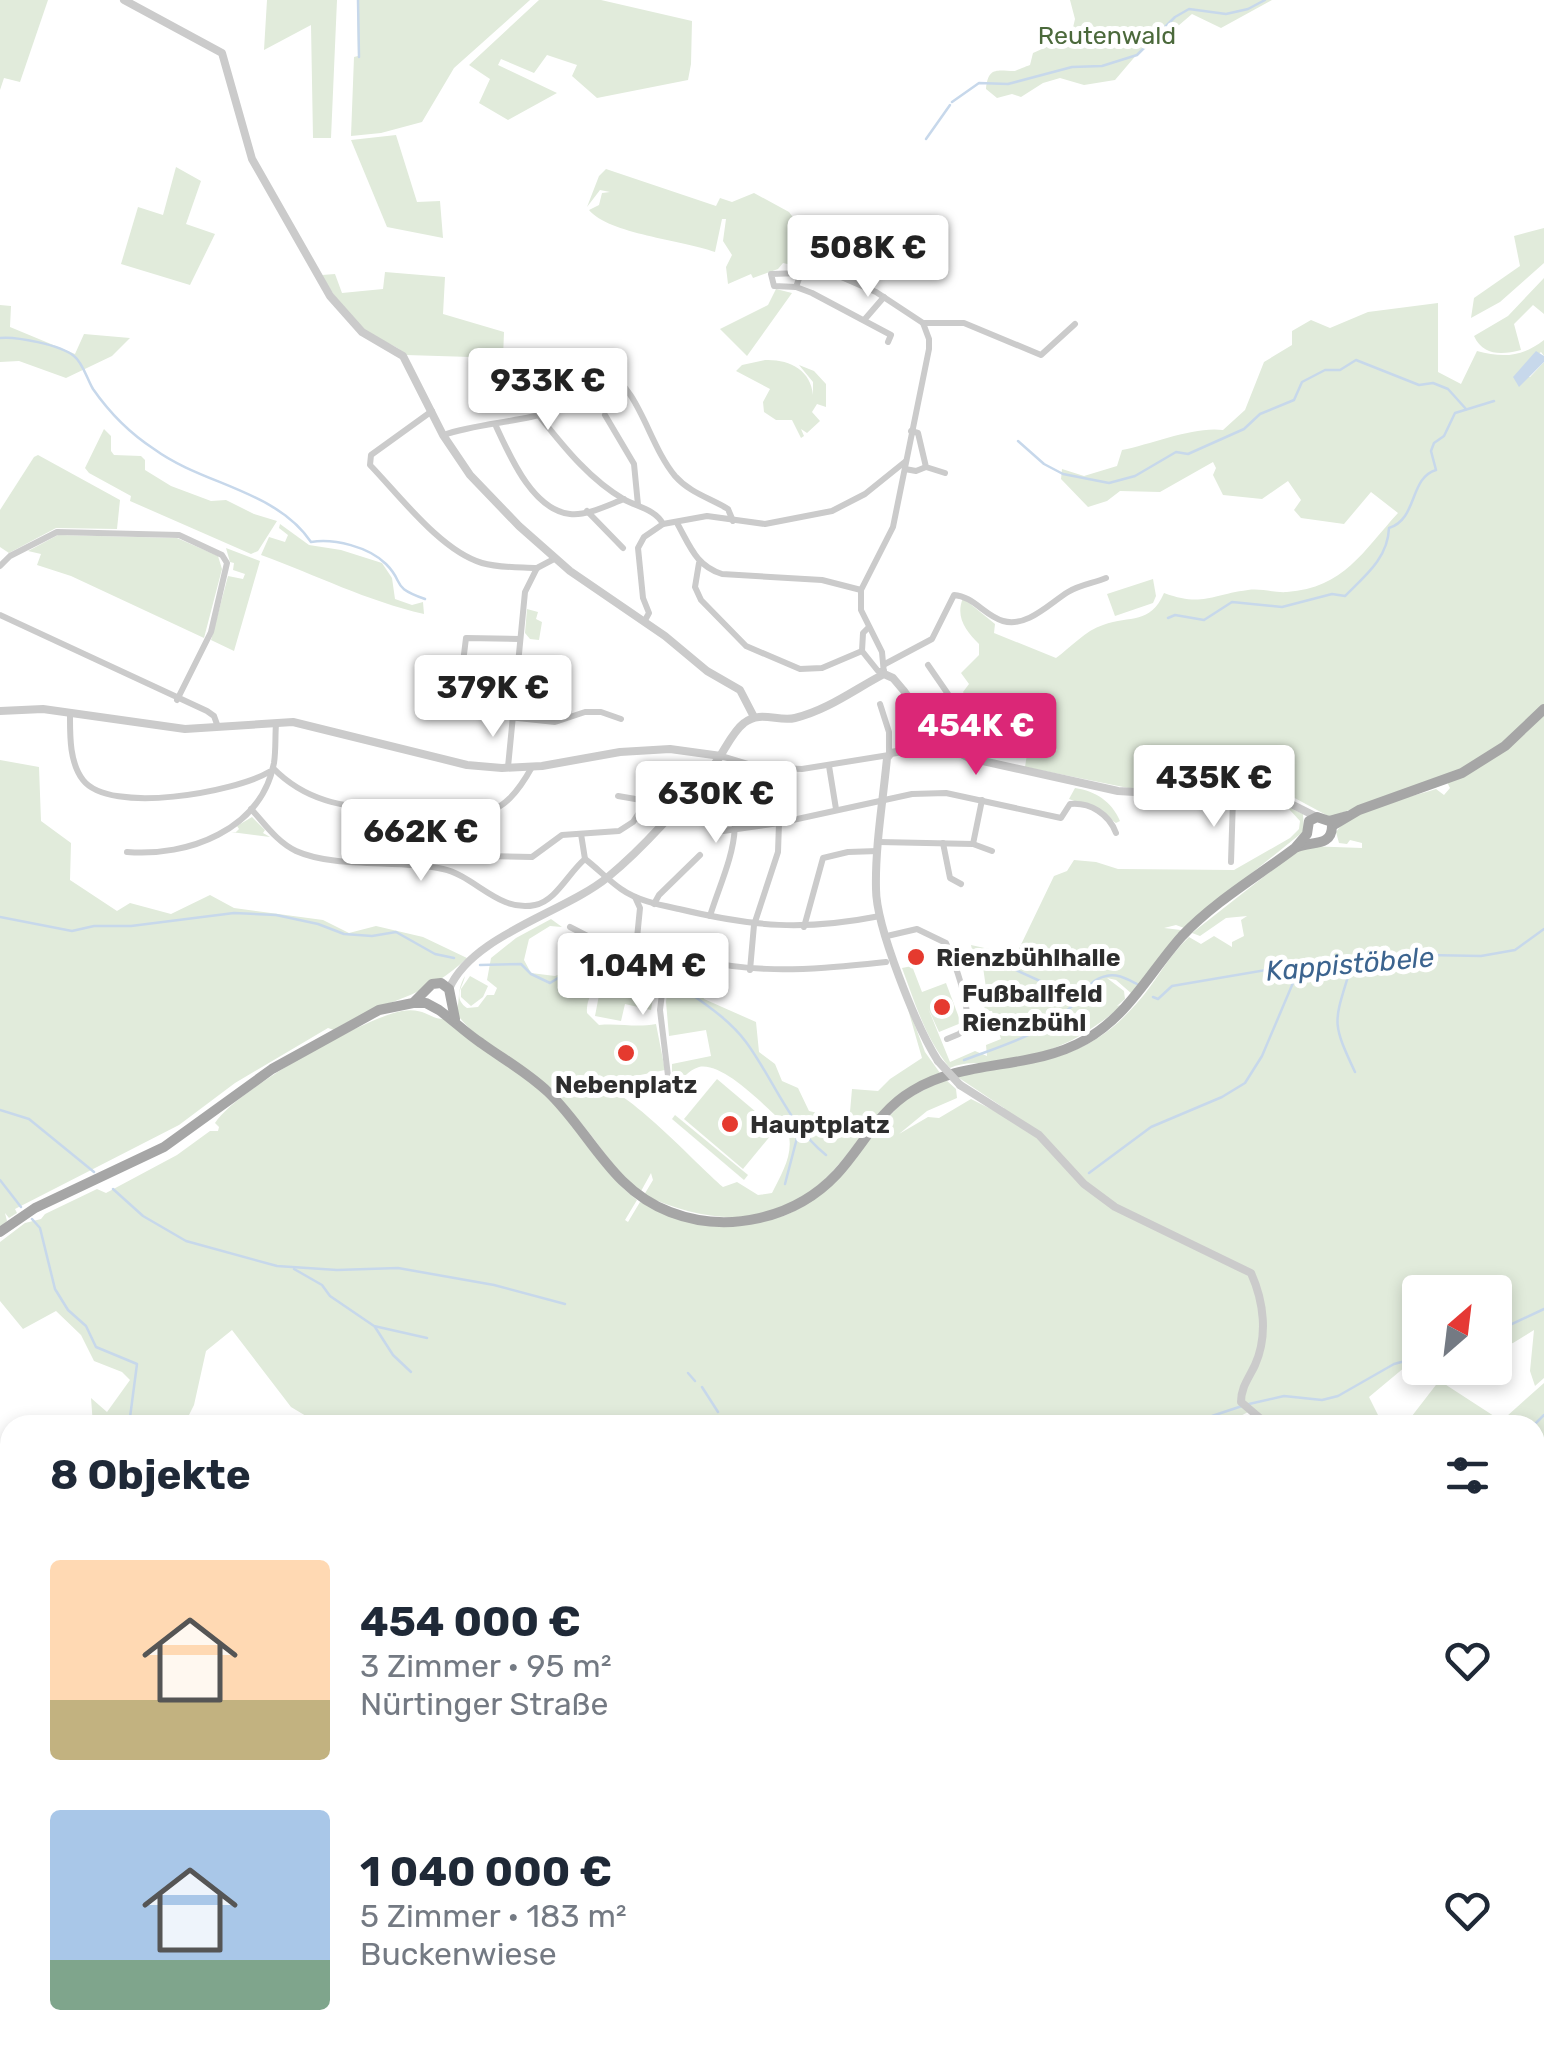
<!DOCTYPE html>
<html lang="de">
<head>
<meta charset="utf-8">
<style>
  body { margin:0; font-family:Rubik,sans-serif; background:#f6f6f7; color:#1f2937; height:100vh; display:flex; flex-direction:column; font-size:38px; white-space:nowrap }
  * { box-sizing:border-box; margin:0 }
  p { font-size:32px; color:#747a83 }
  .icon { flex:none; width:55px; height:55px; fill:none; stroke:currentColor; stroke-width:2; stroke-linecap:round; stroke-linejoin:round }
  .map { position:relative; flex:1; overflow:hidden }
  .side { position:absolute; left:0px; top:1415px; width:1545px; height:642px; display:flex; flex-direction:column; background:#fff; border-radius:30px 30px 0 0; box-shadow:0 5px 15px #0003 }
  .side>* { flex:none }
  .needle { width:65px; rotate:28deg }
  .tools { position:absolute; left:1402px; top:1275px; display:grid; gap:20px }
  .tools a { display:grid; place-items:center; width:110px; height:110px; border-radius:10px; background:#fff; box-shadow:0 5px 15px #0003; font-size:50px }
  .price { position:absolute; translate:-50% -85px; padding:0 22px; border-radius:10px; background:#fff; color:#222; font-size:32px; line-height:65px; filter:drop-shadow(0 2px 5px #0008) }
  .price::after { content:''; position:absolute; left:50%; top:60px; width:30px; height:22px; margin-left:-15px; background:inherit; clip-path:polygon(0 0,100% 0,50% 100%) }
  .price.on { background:#db2777; color:#fff }
  ul { padding:0; list-style:none }
  li { display:flex; align-items:center; gap:30px; height:250px; padding:0 50px }
  li span { display:grid; place-items:center; flex:none; width:280px; height:200px; border-radius:10px; color:#555 }
  li>.icon { margin-inline-start:auto }
  span .icon { width:120px; height:120px; fill:#fffc; stroke-width:1 }
  li b { font-size:42px }
  h2 { display:flex; justify-content:space-between; align-items:center; height:120px; padding:0 50px; font-size:42px }
  .map>svg:first-child { display:block }
</style>
</head>
<body>
<div class="map">
<svg width="1544" height="2056" viewBox="0 0 1544 2056">
  <rect width="100%" height="100%" fill="#fff"/>
  <!-- green -->
  <g fill="#e1ebdb">
    <path d="M0,0h48l-28,82 -16,-4 -4,12z"/>
    <path d="M267,0h70l-6,138h-18l-2,-113 -47,25z"/>
    <path d="M357,0h173l-76,68 -32,54 -41,11 -30,3 3,-79 4,-1z"/>
    <path d="M539,0h62l91,21 -1,43 -3,16 -91,18 -25,-22 5,-11 -30,-10 -13,18 -33,-14 -3,6 59,28 -49,27 -29,-17 11,-24 -21,-14z"/>
    <path d="M1070,0h202l-51,28 -29,-14 -28,24 -26,15 -23,27 -31,5 -24,-7 -17,5 -22,14 -9,-3 -15,4 -11,-9c2,-23 12,-18 28,-18 2,0 15,-6 16,-6l3,-12 38,-17 4,-17z"/>
    <path d="M396,135l21,67 23,-1 3,37 -56,-11 -36,-87z"/>
    <path d="M176,167l25,14 -15,43 29,10 -25,51 -69,-21 17,-57 25,8z"/>
    <path d="M606,169l110,37 4,-8 12,4 22,-9 35,19 14,19 26,24 -7,17 -39,-9 -5,6 -25,9 -2,-4 -23,10 -2,-17 6,-12 -9,-14 3,-22h-4l-7,33c-33,-12 -106,-18 -126,-42l10,-5 3,-12 8,-1 -10,-2 -13,17 12,-31z"/>
    <path d="M1544,228v35l-44,39 -29,16 3,-20 46,-32 -6,-30z"/>
    <path d="M385,272l60,5 -2,37 61,18 -1,26 -97,-3c-10,-11 -24,-13 -36,-21 -22,-15 -35,-36 -48,-59l13,-1 7,19 41,-4z"/>
    <path d="M1544,278v36l-11,-9 -19,19 7,26c-19,5 -38,6 -47,-14l34,-20z"/>
    <path d="M776,289l16,4 -45,63 -27,-27 48,-24z"/>
    <path d="M1438,303v69l23,12 16,-33c26,7 45,6 67,-11v16l-3,-4 -27,25h16l14,-15v1016l-9,8 -5,-15 4,-41 -21,13 -18,5v-56h-75v76h37l-17,13 57,37 -7,7h-85l34,-44 -28,-19 -42,35 14,28h-31l-4,-8 -22,4 -28,-2v6h-25l-21,-15 -29,15h-902l-30,-18 -59,-77 -26,21 -12,54 -10,20h-91l-2,-27 16,14 23,-32 -8,-8 -28,-11 -13,-26 -25,-24 -33,18 -23,-28v-59l25,-19 16,-4 4,-5 52,-25 9,4 71,-38 33,-24h8l1,-4 -4,-4c20,-32 148,-105 187,-112 24,-4 27,9 44,8 35,26 74,50 104,81 32,32 51,72 87,100l-12,20 3,2 12,-20 74,24 33,-1 37,-9 18,-9 103,-107 40,-21 11,10 1,9 -30,13 -28,23 29,-17 11,1 32,-19 30,15 3,-6 -48,-32c74,-16 126,-9 181,-73 19,-21 31,-47 52,-66l12,7 13,-8 18,11v-5l12,-6 -3,-16 6,-4 -21,2 -26,18 -8,-3 97,-76 17,-11 56,2v-5l-12,-3 -3,4 -8,-1 -3,-11c15,-23 73,-34 100,-43l8,6 6,-7 -6,-12 -114,41 -41,-22 -151,-5 -113,-23 6,-38 -53,-14 -15,-23 6,-8 -8,-11 18,-18v-11c-13,-13 -24,-27 -16,-46l32,26 -1,9 62,25c14,-10 30,-28 47,-33 28,-10 47,0 61,-32 38,14 46,2 84,-3 13,-2 26,3 39,2 57,-4 76,-41 111,-79l-27,-21 -27,32 -43,-6 -7,-8 7,-10 -13,-19 -26,18 -39,-4 -10,-20 3,-7 -3,-6 -53,30 -40,-1 -13,10 -19,6 -27,-28 1,-10 22,7 33,-10 5,-16c30,-6 73,-24 101,-20l22,-20 19,-48 28,-17v-14l19,-11 19,8 38,-16z"/>
    <path d="M0,305l11,1 -1,21 65,27 9,-20 46,4 -18,18 -46,22 -47,-17 -19,1z"/>
    <path d="M765,360c24,-1 46,10 48,35v-13l-14,-17 15,6 12,13v23l-9,-3 -5,8 8,9 -13,12 -6,-4 3,7 -3,2 -9,-18h-16l-12,-8 -1,-10 7,-13 -34,-18 6,-6z"/>
    <path d="M104,429l7,7v15l3,4 27,1 4,4v10l26,16 40,15 15,-1 28,14 23,7 -19,30 -7,3 -121,-53 1,-5 -42,-23 -4,-5z"/>
    <path d="M38,455l82,45 -3,29 -61,-1 -47,25 -9,-6v-37l34,-53z"/>
    <path d="M280,524l29,21 32,5 41,13 10,15 3,21 17,6 11,-3 1,12c-57,-13 -108,-39 -163,-59l8,-18 16,5 3,-7 -9,-7z"/>
    <path d="M58,535l119,3 41,18 4,13 -18,69 -133,-62 -34,-11 4,-11 -13,-3z"/>
    <path d="M226,548l34,13 -26,90 -23,-11 17,-64 15,3 2,-5 -12,-4 1,-7 -4,-1z"/>
    <path d="M1153,579l3,17 -3,7 -38,13 -8,-22z"/>
    <path d="M527,609l11,3 -2,7 6,3 -3,18 -9,-1 -5,-6z"/>
    <path d="M0,760l39,7 2,54 30,22 -1,37 47,31 13,-8 41,11 39,-19 24,13 89,12 26,13 27,-7 47,11 44,21c-45,43 -84,41 -133,72l-6,-2 -93,55 -56,42 -164,84 2,4 -8,5 -4,-5 2,8 -7,6z"/>
    <path d="M1075,788c21,3 37,14 45,33l-4,2 -23,-15 -24,-9z"/>
    <path d="M1281,804l22,10 1,17 -120,97 -8,-3 -12,3 17,2 -49,64 -16,-14 -9,-2 17,13 1,8 -8,7 7,-2c-42,35 -73,51 -128,58 -16,2 -31,-1 -46,6 -24,-28 -35,-65 -48,-100l10,-2 10,26 24,-9 15,40 -22,9 -11,-24 22,54 25,-11 12,5 -1,-11 15,-6 -9,-28h-6l-4,-9 5,-7 -6,-42 -8,1 -2,-9 45,10 38,-79 13,-5 7,-11 22,2 22,7 116,1 56,-32 9,-9 1,-8 -11,-12 -46,-3z"/>
    <path d="M252,817l13,13 -2,3 7,4 -39,-5 4,1 4,-4 -2,-3z"/>
    <path d="M551,919l11,8 -12,-1 -21,13 -5,21 7,13 24,3 18,-7 15,5 15,-2 25,-13h12l16,12 -2,6 -20,-4c-22,18 -47,6 -47,40l12,12c21,-2 37,3 57,-1l9,46 -69,14c30,3 100,80 127,103l14,-5 21,13 14,-2c11,-22 27,-47 11,-71 -18,-15 -59,-60 -84,-55 -11,3 -15,13 -27,15v-18l39,-8 -5,-26 -37,6 -3,-34 3,-31 12,11 4,-9 7,-4 12,30 52,23 3,30 16,12 7,17 16,7 11,23 18,4 4,26 17,-6 4,-46 26,2 12,-12 32,-21 -17,-59 20,53 15,21c-51,19 -68,53 -101,91 -54,65 -124,64 -195,31l9,-15 -2,-7 -11,20c-30,-27 -41,-51 -66,-78 -35,-39 -87,-61 -119,-103 7,-11 0,-19 10,-36 -2,11 -13,21 2,32l11,-1 9,-12h7l3,-7 -10,-8 4,-22 25,-20z"/>
    <path d="M470,976l18,10 -5,11 -12,9 -10,-9v-8z"/>
    <path d="M630,978l26,5 -5,27 -26,-6 -4,17 -26,-5 5,-26 27,5z"/>
    <path d="M717,1079l59,50 -33,40 -59,-50z"/>
    <path d="M675,1115l73,60 -4,5 -72,-61z"/>
    <path d="M1544,1383v102l-9,8v-68h-38z"/>
    <path d="M1535,1590l9,21v101l-9,6z"/>
    <path d="M10,1750v207l-7,3 -3,-3v-202z"/>
    <path d="M57,2048h301l14,8h-316z"/>
    <path d="M489,2048h647l4,8h-742z"/>
    <path d="M1234,2048h37v8h-53v-4z"/>
    <path d="M1431,2048h10l3,6 5,-6h45l-3,8h-58z"/>
  </g>
  <!-- water -->
  <path fill="#c7d8eb" d="M1536,351l8,5v6l-25,25 -6,-10z"/>
  <g fill="none" stroke-linecap="round" stroke-linejoin="round">
    <!-- stream -->
    <g stroke="#c7d8eb" stroke-width="2.5">
      <path d="M358,0l1,57"/>
      <path d="M952,102l27,-19 29,1 64,-17 30,-1 35,-11 38,-38 14,-8 37,5 22,-5 17,-9"/>
      <path d="M926,139l24,-34"/>
      <path d="M0,338c15,-2 61,7 74,18 9,7 13,23 19,33 16,23 38,45 61,60 49,36 122,41 157,93 23,-4 58,5 75,22 20,20 3,22 39,35"/>
      <path d="M1018,441l26,23 19,10 46,9 26,-7 41,-24 12,2 56,-25 16,-15 34,-14 8,-18 23,-12h15l16,-10 63,25 14,-2 15,6 18,20"/>
      <path d="M1168,618l7,-3 29,5 28,-18 50,5 50,-13 13,2c20,-20 43,-38 44,-68 29,-9 20,-50 47,-58l-5,-19 3,-8 10,-7 11,-23 39,-12"/>
      <path d="M0,917l72,14 22,-5h37l103,-13 42,2 42,9 26,10 28,2 24,-4 39,22 19,4"/>
      <path d="M985,952l9,8 46,21 32,25"/>
      <path d="M480,965l41,-1 10,10 19,9 16,-10h54l10,-9 29,10"/>
      <path d="M1350,970c-16,53 -19,51 5,102"/>
      <path d="M669,978c26,20 57,37 77,64 28,38 43,83 80,113"/>
      <path d="M1153,997l5,2 14,-13 129,-22 78,3 48,-12 54,1 34,-6 29,-21"/>
      <path d="M964,1060c37,-14 77,-25 107,-53 13,-12 17,-27 35,-31 11,-3 21,3 31,8"/>
      <path d="M0,1110l29,9 65,53"/>
      <path d="M1089,1173l62,-46 71,-30 23,-14 17,-27 39,-92"/>
      <path d="M0,1180l21,27"/>
      <path d="M785,1184l12,-46 -2,-16"/>
      <path d="M113,1189l30,27 43,25 91,25 60,4 61,-2 96,17 71,19"/>
      <path d="M32,1219l8,9 15,61 13,21 18,16 10,21 41,17 -8,61"/>
      <path d="M294,1269l28,16 8,11 44,30 53,12"/>
      <path d="M375,1327l18,28 18,17"/>
      <path d="M1495,1332l49,-23"/>
      <path d="M688,1373l7,8"/>
      <path d="M702,1387l16,25"/>
      <path d="M1249,1404l35,-8 38,4 16,-4 56,-32 26,-7"/>
      <path d="M1198,1425l14,-9 30,-10"/>
      <path d="M1534,1425l10,-10"/>
      <path d="M1535,1615l9,22"/>
      <path d="M0,1942l10,-6"/>
      <path d="M344,2048l11,8"/>
      <path d="M620,2048l3,8"/>
      <path d="M1098,2048l6,8"/>
      <path d="M512,2056l14,-8"/>
      <path d="M1068,2056l11,-8"/>
      <path d="M1260,2056l1,-8"/>
      <path d="M1482,2056l3,-8"/>
    </g>
    <!-- minor -->
    <g stroke="#cbcbcb" stroke-width="6">
      <path d="M801,273l-30,1 3,12 22,1 16,6 79,42 -3,7"/>
      <path d="M796,287l5,-14 38,3 37,16 47,31h41l77,32 34,-31"/>
      <path d="M865,319l19,-22"/>
      <path d="M607,372c33,18 42,73 68,104 15,17 35,22 53,33l5,12"/>
      <path d="M432,411l-61,44 -1,10c29,30 71,86 112,98 17,5 37,4 55,5"/>
      <path d="M605,415l29,49 4,41"/>
      <path d="M540,417c24,30 50,63 85,83 13,7 31,10 38,24"/>
      <path d="M495,424c14,30 37,86 75,90 17,2 38,-9 54,-15"/>
      <path d="M911,431l7,2 8,34 19,6"/>
      <path d="M443,435c58,-20 133,-8 168,-69"/>
      <path d="M905,469l11,2 10,-4"/>
      <path d="M587,511l36,37"/>
      <path d="M677,523c13,23 19,43 45,51l100,6 39,10"/>
      <path d="M699,563l-4,24 6,13 45,46 54,23 22,-1 40,-17 1,-18 6,-6"/>
      <path d="M0,566l10,-10 47,-24 122,3 43,20 5,8 -16,69 -34,68"/>
      <path d="M0,615l207,96 7,5 4,11"/>
      <path d="M644,622l5,-9 -6,-15 -5,-50 6,-11 19,-13 44,-8 58,8 67,-13 33,-17 41,-33"/>
      <path d="M520,639l-54,-1 -6,49 -5,6 -2,18 102,11 30,-10h16l20,7"/>
      <path d="M862,651l16,20h6"/>
      <path d="M885,664l47,-25 22,-44c19,1 31,21 49,26 24,7 47,-18 65,-29 11,-7 26,-9 38,-14"/>
      <path d="M928,665l31,45 -24,23"/>
      <path d="M462,673l106,13"/>
      <path d="M884,674l-2,-22 -21,-42v-20l32,-63 36,-178v-10l-6,-16"/>
      <path d="M70,712c0,22 -1,50 13,68 27,35 152,12 186,-8"/>
      <path d="M721,756l37,11 44,2 87,-14v-23l-9,-28"/>
      <path d="M829,766l7,43"/>
      <path d="M508,767l17,-175 12,-24 17,-9"/>
      <path d="M273,768c32,33 70,39 114,42"/>
      <path d="M419,805c58,11 80,21 113,-38"/>
      <path d="M251,809c14,15 26,33 45,42 40,18 104,8 147,18 32,7 56,44 92,36 21,-4 34,-33 50,-46 12,9 23,21 36,30 17,12 39,16 58,20 75,18 125,22 201,7"/>
      <path d="M716,832l63,-9 133,-29 34,-1 115,25 9,-14c20,-2 39,10 46,29"/>
      <path d="M581,834l4,25"/>
      <path d="M879,842l94,2 19,7"/>
      <path d="M943,843l7,35 11,6"/>
      <path d="M973,844l9,-44"/>
      <path d="M127,852c61,5 134,-22 147,-89 2,-13 1,-27 2,-39"/>
      <path d="M484,856l48,1 30,-22 57,-4 14,-9 14,-21 -29,-5"/>
      <path d="M1231,862l2,-64"/>
      <path d="M635,897l5,11 -3,30 21,24 6,15 -4,33 9,74"/>
      <path d="M654,904l5,-9 41,-40"/>
      <path d="M710,916c15,-49 47,-102 1,-148"/>
      <path d="M570,927l58,30 9,-2 6,-9"/>
      <path d="M804,927l19,-69 25,-6 30,-1"/>
      <path d="M887,936l30,-7 29,14c11,25 21,55 22,82l-9,9 -12,5"/>
      <path d="M643,946l7,-1c81,32 151,26 236,17"/>
      <path d="M750,970l4,-45 24,-73 1,-29"/>
    </g>
    <!-- tertiary -->
    <g stroke="#cbcbcb" stroke-width="8">
      <path d="M124,0l98,53 30,106 78,137 32,36 41,24 40,79 27,40 49,51 51,45 95,65 42,35 33,19 14,27"/>
      <path d="M0,711l43,-2 142,20 108,-7 174,43 35,3 40,-2 78,-14 50,-3 51,7"/>
      <path d="M449,989c23,-54 115,-76 159,-112 39,-32 73,-73 105,-111 11,-13 18,-33 31,-43 16,-13 34,-1 51,-5 33,-8 60,-29 89,-44l9,4 11,13 38,53 27,14 149,33 167,10 32,16"/>
      <path d="M938,1061c-21,-33 -62,-134 -62,-172 -1,-43 7,-88 11,-131l4,-5 51,-9"/>
      <path d="M960,1085l79,50 45,49 31,23 136,66c13,29 17,63 4,92 -6,13 -14,22 -14,37l27,23"/>
      <path d="M1535,2029l9,14"/>
    </g>
    <!-- primary -->
    <g stroke="#a6a6a6" stroke-width="10">
      <path d="M1297,847c15,-6 35,0 35,-21l27,-16 103,-37 43,-27 39,-37"/>
      <path d="M413,1003h13l13,7c15,11 27,23 42,33 22,16 46,29 67,49 42,40 63,98 122,120 57,22 125,7 167,-38 26,-28 41,-63 75,-83 54,-33 118,-20 173,-51 44,-25 64,-67 97,-104 32,-34 76,-60 113,-88l12,-14 2,-13 8,-4 12,4 18,-5"/>
      <path d="M0,1232l35,-24 129,-61 108,-78 107,-59 34,-7 19,-19 9,-1 8,6 6,30"/>
    </g>
    <!-- tertiary-bridge -->
    <path stroke="#cbcbcb" stroke-width="8" d="M938,1061l22,24"/>
  </g>
  <!-- markers -->
  <g fill="#e53a2f" stroke="#fff" stroke-width="4">
    <circle cx="916" cy="957" r="10"/>
    <circle cx="942" cy="1007" r="10"/>
    <circle cx="626" cy="1053" r="10"/>
    <circle cx="730" cy="1124" r="10"/>
  </g>
  <g text-anchor="middle" dominant-baseline="central" stroke-width="10" stroke-linejoin="round" paint-order="stroke">
    <!-- park labels -->
    <g font-size="25" fill="#4b693b" stroke="#fff">
      <text x="1107" y="35">Reutenwald</text>
    </g>
    <!-- poi labels -->
    <g font-size="25" font-weight="bold" fill="#2e2e2e" stroke="#fff" text-anchor="start">
      <text x="936" y="957">Rienzbühlhalle</text>
      <text x="962" y="993">Fußballfeld<tspan x="962" dy="29">Rienzbühl</tspan></text>
      <text x="626" y="1084" text-anchor="middle">Nebenplatz</text>
      <text x="750" y="1124">Hauptplatz</text>
    </g>
    <!-- water labels -->
    <g font-size="28" font-style="italic" fill="#3c648f" stroke="#fff">
      <text transform="translate(1350 964) rotate(-5)">Kappistöbele</text>
    </g>
  </g>
</svg>
<div class="tools">
<a><svg class="needle" viewBox="-14 -14 28 28"><path d="M0-13l5 13h-10z" fill="#e53935"/><path d="M0 13l5-13h-10z" fill="#747a83"/></svg></a>
</div>
<b class="price" style="left:868px;top:300px">508K €</b>
<b class="price" style="left:548px;top:433px">933K €</b>
<b class="price" style="left:493px;top:740px">379K €</b>
<b class="price on" style="left:976px;top:778px">454K €</b>
<b class="price" style="left:1214px;top:830px">435K €</b>
<b class="price" style="left:716px;top:846px">630K €</b>
<b class="price" style="left:421px;top:884px">662K €</b>
<b class="price" style="left:643px;top:1018px">1.04M €</b>
<section class="side">
<h2>8 Objekte<svg class="icon" aria-label="filters" viewBox="0 0 24 24"><path d="M4 7h16M4 17h16"/><circle cx="9" cy="7" r="2"/><circle cx="15" cy="17" r="2"/></svg></h2>
<ul>
<li><span style="background:linear-gradient(#ffd9b3 70%,#c2b280 0)"><svg class="icon" aria-label="home" viewBox="0 0 24 24"><path d="M3 11l9-7 9 7M6 9v11h12V9"/></svg></span><div><b>454 000 €</b><p>3 Zimmer · 95 m²</p><p>Nürtinger Straße</p></div><svg class="icon" aria-label="heart" viewBox="0 0 24 24"><path d="M12 20l-8-8c-3-5 5-10 8-4 3-6 11-1 8 4z"/></svg></li>
<li><span style="background:linear-gradient(#a9c7e8 75%,#7fa58c 0)"><svg class="icon" aria-label="home" viewBox="0 0 24 24"><path d="M3 11l9-7 9 7M6 9v11h12V9"/></svg></span><div><b>1 040 000 €</b><p>5 Zimmer · 183 m²</p><p>Buckenwiese</p></div><svg class="icon" aria-label="heart" viewBox="0 0 24 24"><path d="M12 20l-8-8c-3-5 5-10 8-4 3-6 11-1 8 4z"/></svg></li>
</ul>
</section>
</div>
</body>
</html>
